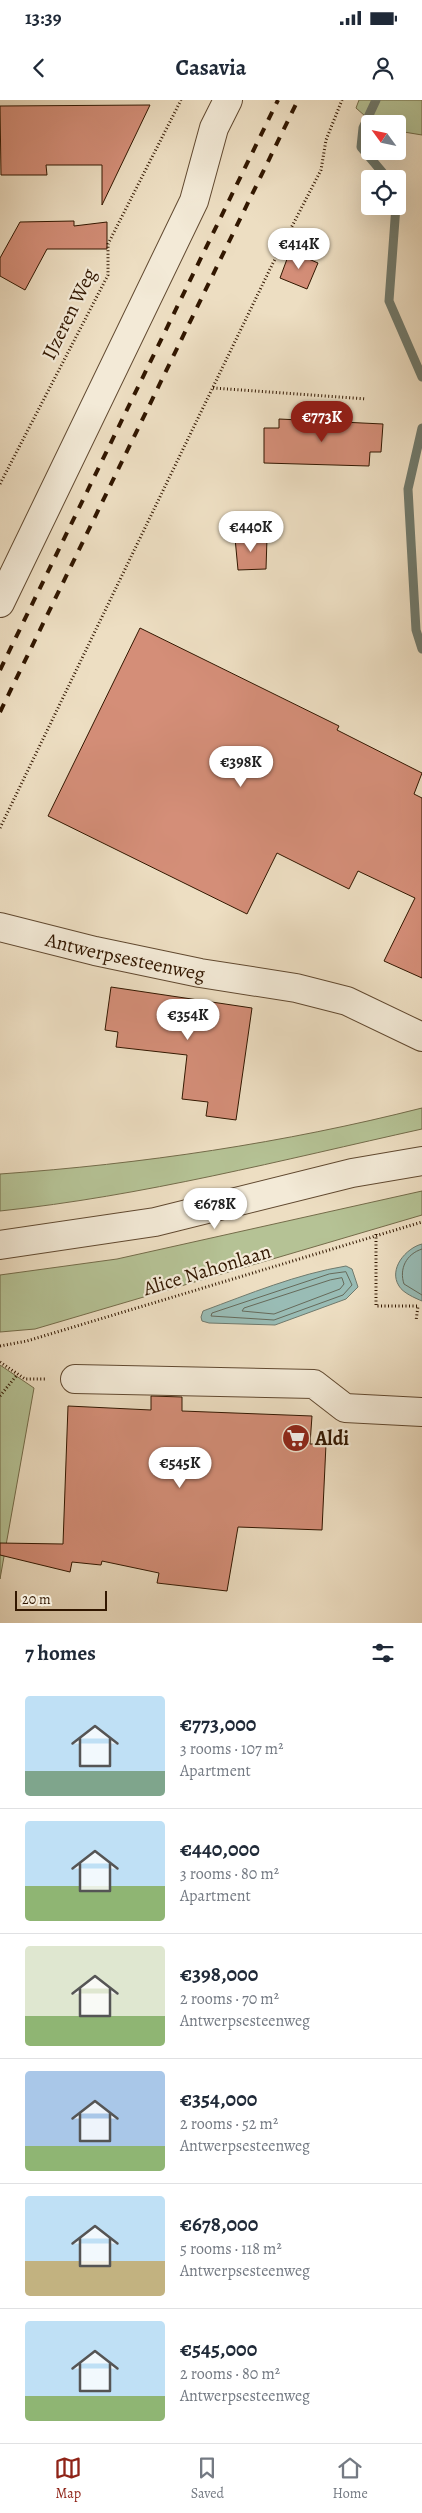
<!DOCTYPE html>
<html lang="en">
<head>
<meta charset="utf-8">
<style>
  body { margin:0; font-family:Alegreya,serif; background:#f6f6f7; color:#1f2937; height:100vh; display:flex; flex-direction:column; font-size:19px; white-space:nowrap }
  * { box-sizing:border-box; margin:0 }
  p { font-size:16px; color:#747a83 }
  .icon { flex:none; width:28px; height:28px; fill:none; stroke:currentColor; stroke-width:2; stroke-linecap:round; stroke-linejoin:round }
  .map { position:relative; height:1523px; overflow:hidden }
  .side { display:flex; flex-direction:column; background:#fff; flex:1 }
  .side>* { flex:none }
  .needle { width:32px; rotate:303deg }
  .tools { position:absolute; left:361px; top:15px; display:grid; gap:10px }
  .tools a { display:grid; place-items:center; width:45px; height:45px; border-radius:5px; background:#fff; box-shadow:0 5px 20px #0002; font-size:25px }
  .scale { position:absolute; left:15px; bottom:12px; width:92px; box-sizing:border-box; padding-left:5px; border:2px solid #321700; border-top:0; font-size:14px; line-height:18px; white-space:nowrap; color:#321700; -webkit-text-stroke:4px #f3ead7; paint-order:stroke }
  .price { position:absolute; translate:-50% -42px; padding:0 11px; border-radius:18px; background:#fff; color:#222; font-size:16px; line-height:32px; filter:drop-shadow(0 1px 2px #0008) }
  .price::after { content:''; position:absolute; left:50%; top:30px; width:15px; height:11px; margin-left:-8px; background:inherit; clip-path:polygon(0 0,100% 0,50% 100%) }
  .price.selected { background:#8f2418; color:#fff }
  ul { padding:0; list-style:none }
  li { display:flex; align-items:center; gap:15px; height:125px; padding:0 25px }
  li+li { border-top:1px solid #e0e1e3 }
  li span { display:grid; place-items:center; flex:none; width:140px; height:100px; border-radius:5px; color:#555 }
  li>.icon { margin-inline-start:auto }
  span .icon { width:60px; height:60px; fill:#fffc; stroke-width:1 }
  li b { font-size:21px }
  h2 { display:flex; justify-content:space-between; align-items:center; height:60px; padding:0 25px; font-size:21px }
  .status { display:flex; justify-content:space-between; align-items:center; height:35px; padding:0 25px; background:#fff; direction:ltr }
  .status svg { height:14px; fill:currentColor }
  header { display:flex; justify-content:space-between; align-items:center; height:65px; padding:0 25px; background:#fff; font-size:22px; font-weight:700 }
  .menu { display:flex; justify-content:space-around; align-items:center; height:70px; border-top:1px solid #e0e1e3; background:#fff; font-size:14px; color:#747a83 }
  .menu a { display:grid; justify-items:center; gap:2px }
  .menu .selected { color:#8f2418 }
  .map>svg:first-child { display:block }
</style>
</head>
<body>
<div class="status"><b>13:39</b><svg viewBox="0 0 49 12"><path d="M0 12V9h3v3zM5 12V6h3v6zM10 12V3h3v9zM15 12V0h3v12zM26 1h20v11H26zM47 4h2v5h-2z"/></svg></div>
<header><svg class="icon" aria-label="back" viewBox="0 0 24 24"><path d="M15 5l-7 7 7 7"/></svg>Casavia<svg class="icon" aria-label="person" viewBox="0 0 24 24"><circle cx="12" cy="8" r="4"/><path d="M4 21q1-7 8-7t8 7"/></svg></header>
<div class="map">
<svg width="422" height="1523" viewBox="0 0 422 1523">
  <rect width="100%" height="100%" fill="#eddec2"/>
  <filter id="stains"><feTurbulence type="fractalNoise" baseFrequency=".004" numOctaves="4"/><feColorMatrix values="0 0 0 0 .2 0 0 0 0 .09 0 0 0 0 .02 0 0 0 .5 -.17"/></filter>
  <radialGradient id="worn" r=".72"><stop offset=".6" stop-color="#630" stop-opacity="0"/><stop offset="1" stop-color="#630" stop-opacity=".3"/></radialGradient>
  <!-- green -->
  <g fill="#b5c295" stroke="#746c4a">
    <path d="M359,0h63v35l-24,-4v-7h-24l-18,-16z"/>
    <path d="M422,1008v21c-140,31 -279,67 -422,82v-37c142,-10 284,-31 422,-66z"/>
    <path d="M422,1091v24l-387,114 -35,3v-57l117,-16z"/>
    <path d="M0,1265l34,23 -34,191z"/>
  </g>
  <!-- water -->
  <g fill="#99bcb5" stroke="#707a6d">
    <path d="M422,1144v57c-7,-3 -19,-8 -23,-15 -11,-17 7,-38 23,-42z"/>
    <path d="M346,1166l6,3 6,18 -12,12 -71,26 -66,-2 -7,-2 -1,-4 2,-6c46,-17 94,-37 143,-45z"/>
  </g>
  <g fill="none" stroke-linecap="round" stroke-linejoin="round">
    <!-- shore -->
    <g stroke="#666a5a" stroke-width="1">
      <path d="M422,1149c-16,5 -23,20 -18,35l18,11"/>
      <path d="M346,1172l6,13 -9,10 -69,25 -63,-4 1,-3 117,-39z"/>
      <path d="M342,1178l2,6 -4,5 -66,25 -32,-3 2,-3 86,-28z"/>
    </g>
    <!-- stream -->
    <g stroke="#707a6d" stroke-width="9">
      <path d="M376,0l-13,28 -2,19 27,32"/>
      <path d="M396,106l-7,95 33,76"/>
      <path d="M422,328l-14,61 8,141 6,19"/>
    </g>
  </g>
  <!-- building -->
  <g fill="#d48e78" stroke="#321700">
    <path d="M150,5l-48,100v-40h-56l1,10h-46l-1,-69z"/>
    <path d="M74,121v5l33,-4v27h-60l-22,41 -25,-14v-18l20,-36z"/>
    <path d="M290,151l28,12 -11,26 -27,-11z"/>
    <path d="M279,319l104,5 -2,28h-11l-1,14 -105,-3v-35h15z"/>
    <path d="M235,438h32l-1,31 -28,1z"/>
    <path d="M140,528l199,98 -2,4 85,43 -8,21 8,4v180l-38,-17 31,-63 -57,-27 -9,18 -72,-36 -30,61 -199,-98z"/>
    <path d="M111,887l141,21 -16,112 -30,-4 2,-14 -26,-3 5,-44 -71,-8 2,-15 -13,-2z"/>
    <path d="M151,1296l31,1v14l130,5 -2,28h16l-4,86 -84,-3 -11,64 -70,-8 2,-10 -57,-12 -1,4 -29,-3 -2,10 -70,-17v-12l63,1 5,-138 83,4z"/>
  </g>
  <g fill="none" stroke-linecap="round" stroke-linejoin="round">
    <!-- minor casing -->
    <g stroke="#614930" stroke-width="30">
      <g id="minor">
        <path d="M0,503l194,-402 20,-73 14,-28"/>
        <path id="s1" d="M0,827l95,24 105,22 96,15 51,13 75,36"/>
        <path d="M0,1145l155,-23 197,-49 70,-12"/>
        <path d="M75,1279l239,5 31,24 77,4"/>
      </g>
    </g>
    <!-- path -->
    <g stroke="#321700" stroke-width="3" stroke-dasharray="1 2.5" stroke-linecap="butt">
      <path d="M213,288l153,11"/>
      <path d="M0,384l108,-209v-31l73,-144"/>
      <path d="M0,728l271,-561 50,-97 5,-30 16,-40"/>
      <path d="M376,1134v72h42l-2,15"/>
      <path d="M0,1246l27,-5 395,-119"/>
      <path d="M0,1262l25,17h21"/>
      <path d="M0,1296l17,-21"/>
    </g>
    <!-- minor -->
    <use href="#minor" stroke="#f3ead7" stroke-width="28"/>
    <!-- rail -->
    <g stroke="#321700" stroke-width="4" stroke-dasharray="9 9" stroke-linecap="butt">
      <path d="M0,570l278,-570"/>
      <path d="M0,612l298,-612"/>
    </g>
  </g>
  <!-- icons -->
  <defs>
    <g id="supermarket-disc" transform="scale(1.4375)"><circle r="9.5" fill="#8f2418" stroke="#f3ead7"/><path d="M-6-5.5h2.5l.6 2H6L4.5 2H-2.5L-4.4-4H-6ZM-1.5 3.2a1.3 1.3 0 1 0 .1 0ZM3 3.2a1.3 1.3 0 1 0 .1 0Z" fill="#fff"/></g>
  </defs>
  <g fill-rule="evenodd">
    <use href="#supermarket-disc" x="296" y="1338"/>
  </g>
  <g text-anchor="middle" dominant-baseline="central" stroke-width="4.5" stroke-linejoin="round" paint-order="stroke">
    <!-- street labels -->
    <g font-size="20" fill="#321700" stroke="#f3ead7">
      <text transform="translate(69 214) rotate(-64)">IJzeren Weg</text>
      <text stroke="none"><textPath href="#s1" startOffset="129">Antwerpsesteenweg</textPath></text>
      <text transform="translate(207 1170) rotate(-17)">Alice Nahonlaan</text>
    </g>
    <!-- poi labels -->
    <g font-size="20" font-weight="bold" fill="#321700" stroke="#f3ead7" text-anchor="start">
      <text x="315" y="1338">Aldi</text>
    </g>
  </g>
  <rect width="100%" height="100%" filter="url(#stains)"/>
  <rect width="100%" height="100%" fill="url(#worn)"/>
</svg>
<div class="tools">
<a><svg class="needle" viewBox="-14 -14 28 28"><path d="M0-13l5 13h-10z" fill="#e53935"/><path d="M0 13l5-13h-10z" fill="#747a83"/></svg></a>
<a><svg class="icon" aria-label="locate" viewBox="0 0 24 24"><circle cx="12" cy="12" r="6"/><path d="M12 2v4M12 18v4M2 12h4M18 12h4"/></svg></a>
</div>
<div class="scale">20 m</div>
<b class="price" style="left:299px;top:170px">€414K</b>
<b class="price selected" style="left:322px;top:343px">€773K</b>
<b class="price" style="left:251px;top:453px">€440K</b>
<b class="price" style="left:241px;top:688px">€398K</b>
<b class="price" style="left:188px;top:941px">€354K</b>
<b class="price" style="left:215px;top:1130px">€678K</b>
<b class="price" style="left:180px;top:1389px">€545K</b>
</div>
<section class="side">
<h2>7 homes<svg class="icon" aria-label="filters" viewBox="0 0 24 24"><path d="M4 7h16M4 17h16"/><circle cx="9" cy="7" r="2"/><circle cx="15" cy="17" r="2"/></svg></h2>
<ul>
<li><span style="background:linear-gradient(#bfe0f5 75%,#7fa58c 0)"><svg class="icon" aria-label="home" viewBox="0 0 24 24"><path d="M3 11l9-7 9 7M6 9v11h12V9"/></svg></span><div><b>€773,000</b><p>3 rooms · 107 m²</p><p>Apartment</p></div></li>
<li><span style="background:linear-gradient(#bfe0f5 65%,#8fb573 0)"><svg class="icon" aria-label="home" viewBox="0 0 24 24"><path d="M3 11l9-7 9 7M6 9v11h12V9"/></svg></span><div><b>€440,000</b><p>3 rooms · 80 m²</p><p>Apartment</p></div></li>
<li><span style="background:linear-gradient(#dfe7d0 70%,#8fb573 0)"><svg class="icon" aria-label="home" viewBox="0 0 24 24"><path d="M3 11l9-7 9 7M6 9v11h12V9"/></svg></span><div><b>€398,000</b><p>2 rooms · 70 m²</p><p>Antwerpsesteenweg</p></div></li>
<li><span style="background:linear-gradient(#a9c7e8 75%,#8fb573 0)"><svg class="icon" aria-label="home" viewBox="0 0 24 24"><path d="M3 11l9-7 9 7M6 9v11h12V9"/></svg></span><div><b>€354,000</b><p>2 rooms · 52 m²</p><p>Antwerpsesteenweg</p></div></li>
<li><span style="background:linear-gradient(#bfe0f5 65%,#c2b280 0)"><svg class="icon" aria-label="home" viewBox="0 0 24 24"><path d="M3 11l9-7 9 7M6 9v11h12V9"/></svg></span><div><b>€678,000</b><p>5 rooms · 118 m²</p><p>Antwerpsesteenweg</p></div></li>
<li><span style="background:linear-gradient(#bfe0f5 75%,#8fb573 0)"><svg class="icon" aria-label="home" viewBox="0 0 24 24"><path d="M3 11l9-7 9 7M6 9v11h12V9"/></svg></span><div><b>€545,000</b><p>2 rooms · 80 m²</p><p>Antwerpsesteenweg</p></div></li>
</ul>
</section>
<nav class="menu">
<a class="selected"><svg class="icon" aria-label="map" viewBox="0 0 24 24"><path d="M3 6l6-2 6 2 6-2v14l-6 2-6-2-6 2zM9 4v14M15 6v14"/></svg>Map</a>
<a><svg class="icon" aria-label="saved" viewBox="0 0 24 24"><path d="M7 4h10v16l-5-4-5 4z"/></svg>Saved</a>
<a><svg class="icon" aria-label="home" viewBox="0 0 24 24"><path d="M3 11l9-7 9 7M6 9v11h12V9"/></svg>Home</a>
</nav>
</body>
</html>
